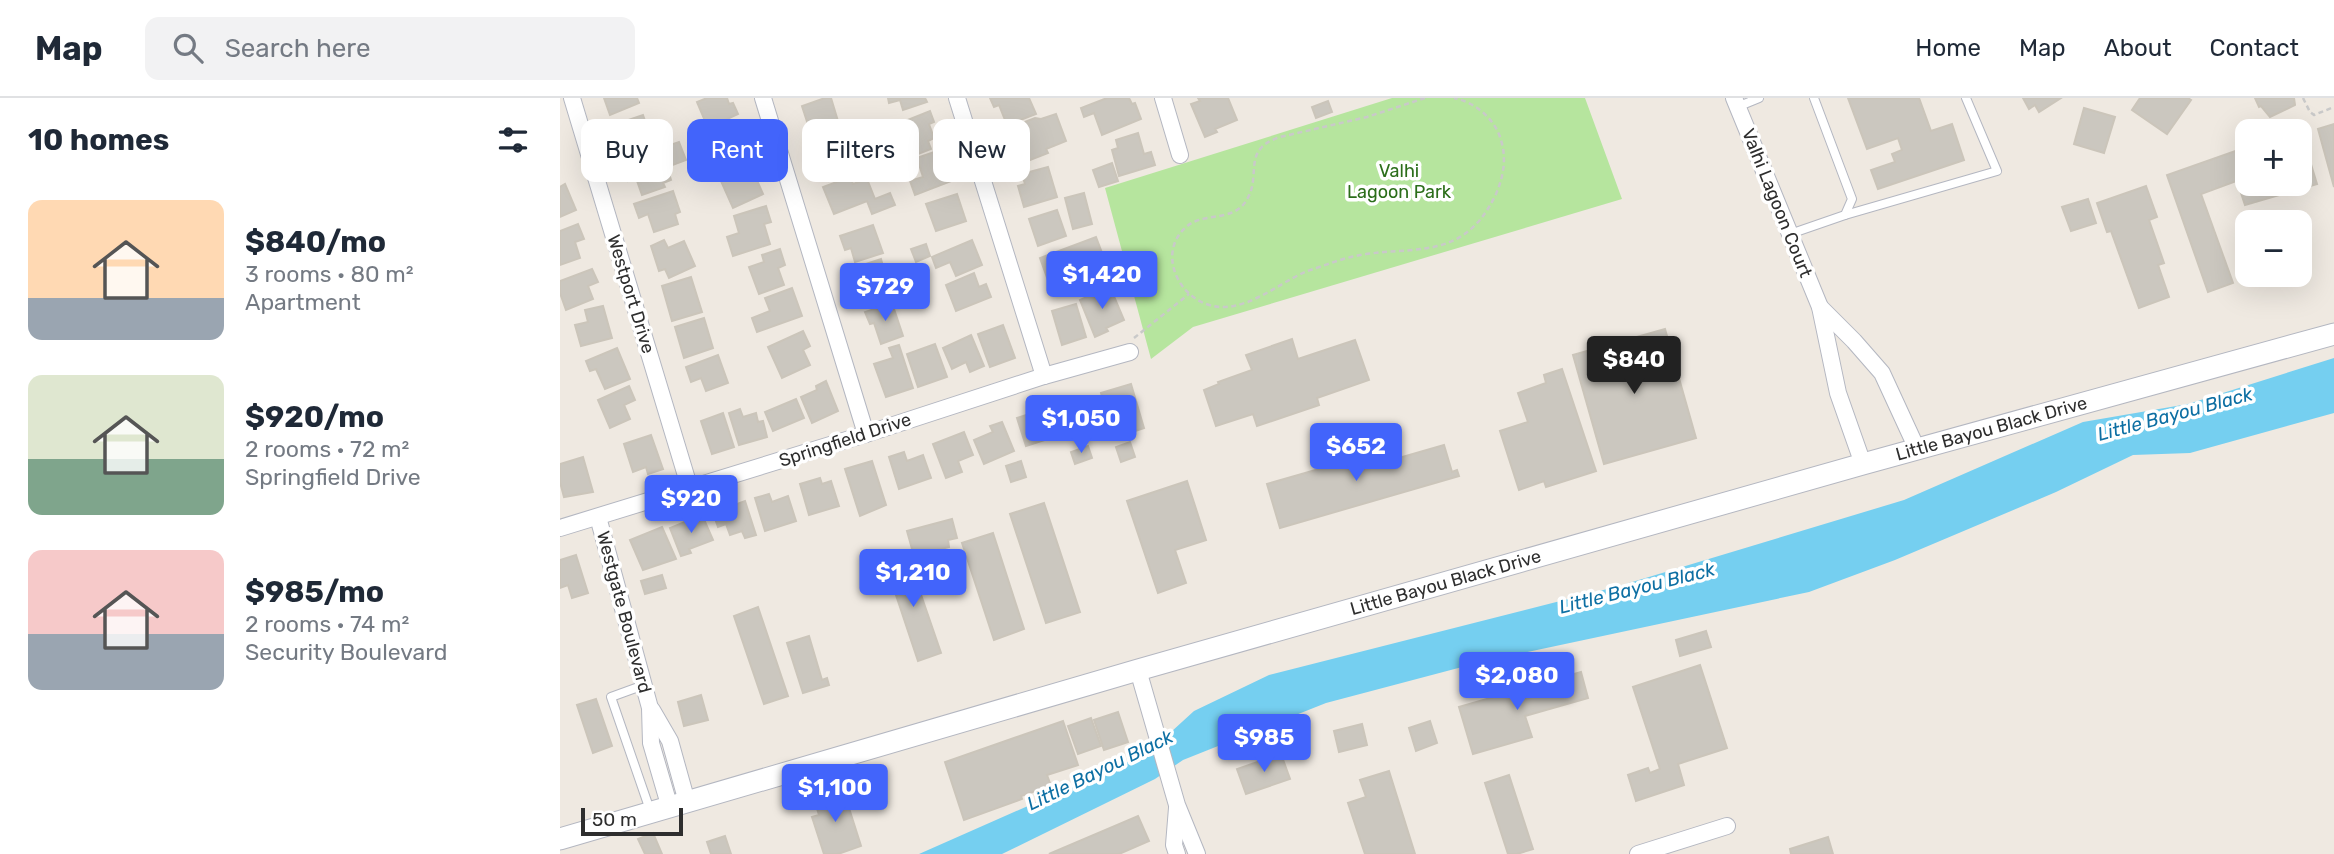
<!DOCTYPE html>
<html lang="en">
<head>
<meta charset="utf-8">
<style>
  body { margin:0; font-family:Rubik,sans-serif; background:#f2f2f3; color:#1f2937; height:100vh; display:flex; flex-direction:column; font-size:26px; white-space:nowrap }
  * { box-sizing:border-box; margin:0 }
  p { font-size:23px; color:#747a83 }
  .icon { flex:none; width:38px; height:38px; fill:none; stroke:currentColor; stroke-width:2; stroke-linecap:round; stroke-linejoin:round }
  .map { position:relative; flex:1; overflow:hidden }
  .sheet { display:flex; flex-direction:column; background:#fff; width:560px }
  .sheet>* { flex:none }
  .banner { position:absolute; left:21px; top:21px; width:665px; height:63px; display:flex; gap:14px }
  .fabs { position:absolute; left:1675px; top:21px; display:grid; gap:14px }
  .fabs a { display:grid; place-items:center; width:77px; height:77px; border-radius:14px; background:#fff; box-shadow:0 7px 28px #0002; font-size:35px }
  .scale { position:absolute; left:21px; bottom:18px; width:102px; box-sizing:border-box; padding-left:7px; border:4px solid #2e2e2e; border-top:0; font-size:19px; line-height:24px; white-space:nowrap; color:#2e2e2e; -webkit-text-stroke:5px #fff; paint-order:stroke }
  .price { position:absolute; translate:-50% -60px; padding:0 16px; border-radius:7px; background:#4264fb; color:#fff; font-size:23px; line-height:46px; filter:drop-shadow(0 2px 4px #0008) }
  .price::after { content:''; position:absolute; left:50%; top:42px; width:21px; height:16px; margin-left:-10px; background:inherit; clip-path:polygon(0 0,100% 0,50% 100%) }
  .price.active { background:#222; color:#fff }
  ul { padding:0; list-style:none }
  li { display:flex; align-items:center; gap:21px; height:175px; padding:0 28px }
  li span { display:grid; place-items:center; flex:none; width:196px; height:140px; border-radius:14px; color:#555 }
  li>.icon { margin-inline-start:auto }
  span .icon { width:84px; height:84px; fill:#fffc; stroke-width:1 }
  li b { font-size:30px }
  h2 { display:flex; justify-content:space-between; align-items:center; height:84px; padding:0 28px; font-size:30px }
  .chip { padding:0 24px; border-radius:14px; background:#fff; box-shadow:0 7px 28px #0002; font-size:24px; line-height:63px }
  .chip.active { background:#4264fb; color:#fff }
  header { display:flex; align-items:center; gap:42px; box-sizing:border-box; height:98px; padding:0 35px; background:#fff; border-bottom:2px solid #e0e1e3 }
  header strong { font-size:33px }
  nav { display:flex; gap:38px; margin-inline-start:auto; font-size:24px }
  .search { width:490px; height:63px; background:#f2f2f3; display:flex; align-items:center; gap:18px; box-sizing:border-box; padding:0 24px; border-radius:14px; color:#747a83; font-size:26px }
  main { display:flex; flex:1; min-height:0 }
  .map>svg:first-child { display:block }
</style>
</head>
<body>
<header>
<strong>Map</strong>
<div class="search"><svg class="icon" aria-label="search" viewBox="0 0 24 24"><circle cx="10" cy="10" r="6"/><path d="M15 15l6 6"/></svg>Search here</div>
<nav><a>Home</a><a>Map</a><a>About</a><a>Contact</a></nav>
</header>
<main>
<section class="sheet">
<h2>10 homes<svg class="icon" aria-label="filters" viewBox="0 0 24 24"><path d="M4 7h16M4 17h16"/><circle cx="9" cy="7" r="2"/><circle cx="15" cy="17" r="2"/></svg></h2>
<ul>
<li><span style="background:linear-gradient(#ffd9b3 70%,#9aa5b1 0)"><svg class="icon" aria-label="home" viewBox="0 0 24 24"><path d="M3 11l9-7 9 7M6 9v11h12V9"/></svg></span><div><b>$840/mo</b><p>3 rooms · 80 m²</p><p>Apartment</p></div></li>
<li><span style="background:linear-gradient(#dfe7d0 60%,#7fa58c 0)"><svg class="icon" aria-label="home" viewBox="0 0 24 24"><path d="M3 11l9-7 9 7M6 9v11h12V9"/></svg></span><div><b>$920/mo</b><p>2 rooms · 72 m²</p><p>Springfield Drive</p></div></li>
<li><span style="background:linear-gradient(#f6c9c9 60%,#9aa5b1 0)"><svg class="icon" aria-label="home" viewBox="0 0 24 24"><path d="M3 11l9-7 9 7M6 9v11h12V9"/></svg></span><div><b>$985/mo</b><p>2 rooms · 74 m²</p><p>Security Boulevard</p></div></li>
</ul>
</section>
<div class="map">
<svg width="1774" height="756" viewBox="0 0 1774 756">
  <rect width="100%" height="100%" fill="#efe9e1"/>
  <!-- green -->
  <path fill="#b6e59e" d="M832,0h193l37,101 -429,128 -42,32 -46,-171z"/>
  <!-- water -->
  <path fill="#75cff0" d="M1774,260v55l-144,40 -57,2 -77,37 -161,68 -86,32 -328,70 -155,41 -143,57 -28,19 -153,75h-83l229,-101 46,-42 75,-36 350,-89 285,-86 179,-78 105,-18z"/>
  <!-- building -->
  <g fill="#cbc7bf" stroke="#cbc5ba" stroke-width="2">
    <path d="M44,0h33l2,5 -29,12z"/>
    <path d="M147,0h20l2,6 4,-1 5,11 -30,14 -11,-26z"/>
    <path d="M265,0h6l10,33 -28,9 -11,-34z"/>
    <path d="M328,0h37l2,4 -24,8 -3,-10 -11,3z"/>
    <path d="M430,0h39l7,16 -29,11 -8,-20 -5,2z"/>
    <path d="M547,0h22l3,6 3,-1 6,16 -39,16 -8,-22 -10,4 -3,-9z"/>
    <path d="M638,0h30l9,22 -22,9 2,3 -12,5 -14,-33 9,-3z"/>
    <path d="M1288,0h71l12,33 21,-7 12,36 -86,29 -7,-19 24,-8 -3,-8 10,-4 -4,-12 -31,11z"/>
    <path d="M1463,0h38l-22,14 -4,-7 -6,4z"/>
    <path d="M1580,0h48l3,2 -24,34 -35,-24z"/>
    <path d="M1695,0h39l1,7 -25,12 -9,-11 -2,1z"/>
    <path d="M768,3l4,11 -16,6 -4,-11z"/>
    <path d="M1524,10l31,9 -11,36 -30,-9z"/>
    <path d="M370,13l4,11 -5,2 5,14 -6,3 3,8 -23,9 -9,-25 -5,2 -4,-8z"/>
    <path d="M496,16l10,27 -20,8 2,4 -28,11 -5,-13 -7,3 -6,-15 10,-3 -3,-8 26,-10 6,1z"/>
    <path d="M83,17l9,26 -26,10 -5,-14 -6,2 -4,-13z"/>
    <path d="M1774,26v63l-16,-58z"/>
    <path d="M180,28l6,15 -7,2 6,16 -24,9 -11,-31z"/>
    <path d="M1740,30l10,27 -10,4v-28h-10z"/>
    <path d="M578,35l6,21 7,-2 4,13 -36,11 -7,-26 6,-2 -2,-8z"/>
    <path d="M284,43l10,31 -25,9 -6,-18 -5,2 -4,-14z"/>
    <path d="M119,44l7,18 -19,7 4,13 -8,3 2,4 -23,8 -6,-17 -8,3 -4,-13 31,-12 -2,-5z"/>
    <path d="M339,46l5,13 -18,7 -5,-14z"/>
    <path d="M1687,49v30l-46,17 32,89 -25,9 -41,-117z"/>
    <path d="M383,51l11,31 -39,15 -5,-14 13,-4 -6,-19z"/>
    <path d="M1750,63l7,23 -72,21 -7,-21 9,-3v3h53v-20z"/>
    <path d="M552,65l6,18 -19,6 -6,-17z"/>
    <path d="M191,69l12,27 -30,14 -12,-27z"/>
    <path d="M488,69l9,30 -33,10 -6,-21 7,-2 -3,-10z"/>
    <path d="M290,79l3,7 14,-5 8,20 15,-6 5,12 -23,9 -5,-13 -33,13 -11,-27z"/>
    <path d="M5,86l11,26 -16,7v-30z"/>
    <path d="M1586,88l11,31 -8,3 15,43 -6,2 11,32 -30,11 -28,-77 -4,1 -10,-29z"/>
    <path d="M113,93l7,21 -5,2 3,10 -24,8 -6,-18 -9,4 -5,-14z"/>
    <path d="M524,95l8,31 -19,5 -8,-31z"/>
    <path d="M397,96l9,27 -30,10 -10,-27z"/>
    <path d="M1528,101l8,24 -25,8 -9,-24z"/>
    <path d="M206,108l5,16 -7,2 6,20 -37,12 -6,-19 12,-4 -5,-17z"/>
    <path d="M497,112l9,26 -28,10 -9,-27z"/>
    <path d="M18,126l6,15 -9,3 5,16 -20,7v-34z"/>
    <path d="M313,127l10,28 -28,9 -4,-14 -6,2 -5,-14z"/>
    <path d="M536,139l14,37 -33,13 -5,-13 -23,9 -9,-25z"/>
    <path d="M104,142l4,8 16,-7 11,25 -26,12 -4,-9 -6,2 -8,-25z"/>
    <path d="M412,142l10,25 -26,11 -6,-14 -14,6 -4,-11z"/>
    <path d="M366,146l4,12 -14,6 -5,-13z"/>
    <path d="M220,151l5,16 -7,3 6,17 -25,9 -10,-27 15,-5 -2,-7z"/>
    <path d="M321,161l4,15 8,-3 3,13 -6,2 2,8 -31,9 -5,-16 7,-2 -6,-18z"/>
    <path d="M32,171l6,13 -10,4 5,13 -27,11 -6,-17v-12z"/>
    <path d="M414,175l5,14 7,-3 5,13 -35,14 -10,-26z"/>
    <path d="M131,179l11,35 -30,9 -10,-35z"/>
    <path d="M547,182l17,40 -18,8 2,3 -13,6 -15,-37 15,-7 4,10 7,-3 -7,-17z"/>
    <path d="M232,190l10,28 -45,16 -5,-14 18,-7 -5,-13z"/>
    <path d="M332,205l11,33 -22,8 -7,-21 -4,1 -5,-12z"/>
    <path d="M516,206l10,33 -24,8 -10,-34z"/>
    <path d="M43,208l9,32 -31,8 -6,-21 13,-3 -3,-12z"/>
    <path d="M144,220l9,30 -29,10 -9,-31z"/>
    <path d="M443,227l12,33 -25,9 -12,-33z"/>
    <path d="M1105,231l31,109 -92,26 -31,-109z"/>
    <path d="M243,233l7,15 -7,4 7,15 -28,13 -14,-31z"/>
    <path d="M411,237l13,31 -14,6 -4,-10 -14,7 -9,-21z"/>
    <path d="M732,241l6,20 57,-19 14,40 -52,18 2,7 -62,21 -4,-12 -37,12 -12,-36 15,-6 -1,-2 34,-12 -6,-15z"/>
    <path d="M375,246l12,33 -29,10 -11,-33z"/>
    <path d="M339,247l14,43 -27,9 -12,-33 19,-6 -4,-10z"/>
    <path d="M57,250l13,31 -25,10 -9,-20 -6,2 -4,-10z"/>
    <path d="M158,257l10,28 -22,8 -5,-13 -10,4 -5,-15z"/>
    <path d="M1002,271l34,102 -50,16 -2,-6 -25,9 -19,-59 28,-9 -10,-29 28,-10 -2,-8z"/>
    <path d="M266,283l12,30 -26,12 -11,-26 16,-7 -1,-4z"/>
    <path d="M571,286l13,44 -21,7 -5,-18 -9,3 -8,-27z"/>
    <path d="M69,288l6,14 -11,5 6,14 -20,9 -12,-28z"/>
    <path d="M236,301l8,19 -31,13 -8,-19z"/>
    <path d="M517,302l3,9 19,-7 8,20 -11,4 3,8 -11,4 -4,-11 -13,5 -10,-26z"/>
    <path d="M488,310l9,28 -31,10 -9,-28z"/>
    <path d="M180,311l3,8 13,-4 2,9 5,-1 4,16 -28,8 -10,-32z"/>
    <path d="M163,315l11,34 -22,7 -11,-33z"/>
    <path d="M442,324l12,29 -30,13 -10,-24 19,-8 -3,-6z"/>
    <path d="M404,334l9,23 -15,6 4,11 -16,6 -13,-34z"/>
    <path d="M91,337l12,34 -15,5 -2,-7 -13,5 -9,-28z"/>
    <path d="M570,344l5,15 -14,5 -5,-15z"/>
    <path d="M820,347l5,17 59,-17 8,27 5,-2 2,6 -179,52 -13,-44 73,-21 -2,-6z"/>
    <path d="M528,348l4,12 -17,6 -4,-12z"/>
    <path d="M344,354l3,9 16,-6 8,23 -32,11 -10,-32z"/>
    <path d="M23,359l10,35 -29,5 -4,-15v-18z"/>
    <path d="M312,363l14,44 -26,11 -15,-47z"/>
    <path d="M461,363l5,16 -15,5 -5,-16z"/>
    <path d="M260,380l2,6 9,-3 8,25 -30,9 -9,-31z"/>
    <path d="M627,383l19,59 -31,10 11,33 -28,10 -31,-92z"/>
    <path d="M209,396l3,8 16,-6 8,25 -31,10 -10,-33z"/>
    <path d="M185,403l11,34 -11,3 -3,-7 -12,4 -4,-11 -8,3 -5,-14z"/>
    <path d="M484,405l36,109 -34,11 -36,-109z"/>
    <path d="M142,417l11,25 -24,9 2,4 -10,3 -11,-28z"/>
    <path d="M392,421l5,19 -9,2 1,7 -35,9 -7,-25z"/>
    <path d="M102,429l14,32 -33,11 -13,-30z"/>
    <path d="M433,435l31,96 -30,11 -32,-97z"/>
    <path d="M16,457l12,38 -16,5 -4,-13 -8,3v-28z"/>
    <path d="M348,459l33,96 -23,8 -32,-96z"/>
    <path d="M102,477l4,13 -21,6 -4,-13z"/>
    <path d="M198,509l30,89 -24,8 -30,-88z"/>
    <path d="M1146,533l5,16 -31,9 -4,-16z"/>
    <path d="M249,538l13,44 5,-2 2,7 -26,8 -16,-50z"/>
    <path d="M1140,567l27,83 -49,16 6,21 -48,16 -8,-26 20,-7 2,5 10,-4 -27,-82z"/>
    <path d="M1021,574l7,26 -63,18 7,21 -59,17 -14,-47z"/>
    <path d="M141,597l7,25 -24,6 -6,-24z"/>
    <path d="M36,601l16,47 -19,7 -16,-48z"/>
    <path d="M558,614l10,30 -24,8 -10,-30z"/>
    <path d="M531,620l10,28 -23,8 -10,-28z"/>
    <path d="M503,623l15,44 -31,10 4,11 -30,10 1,3 -58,21 -19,-58z"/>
    <path d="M870,623l7,22 -21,8 -7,-23z"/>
    <path d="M802,626l5,21 -28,7 -5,-21z"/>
    <path d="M721,656l9,25 -44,15 -9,-25z"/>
    <path d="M829,673l26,83h-50l-17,-51 18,-6 -6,-17z"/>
    <path d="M949,677l24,74 -16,5h-9l-23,-71z"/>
    <path d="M279,690l6,18 3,-1 13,41 -23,8h-14l-12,-37 7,-2 -6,-19z"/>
    <path d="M578,718l11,25 -30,13h-70z"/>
    <path d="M93,735l9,21h-17l-7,-15z"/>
    <path d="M165,738l6,18h-20l-4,-12z"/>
    <path d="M1268,739l5,17h-42l-1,-5z"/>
  </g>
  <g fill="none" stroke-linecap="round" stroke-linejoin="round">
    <!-- lane casing -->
    <g stroke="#b4b7c1" stroke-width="10">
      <g id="lane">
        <path d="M1177,9l22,-9"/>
        <path d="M1285,117l152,-44 -31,-73"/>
        <path d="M1230,136l55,-19 7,-16 -38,-101"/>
        <path d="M84,587l-33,12 39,113"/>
      </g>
    </g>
    <!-- street casing -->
    <g stroke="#b4b7c1" stroke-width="18">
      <g id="street">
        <path d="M12,0l118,391"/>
        <path d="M203,0l103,336"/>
        <path d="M397,0l87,278"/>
        <path d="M603,0l17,57"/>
        <path d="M1174,0l86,209 18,86 25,71"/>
        <path d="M1260,209l34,34 28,32 35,76"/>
        <path d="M38,419l52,191 1,35 19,65"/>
        <path d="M0,430l306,-94 178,-58 86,-24"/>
        <path d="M578,572l39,135 20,49"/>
        <path d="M92,612l18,31 17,61"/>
        <path d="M617,710l-3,37 3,9"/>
        <path d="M1078,756l89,-28"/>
      </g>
    </g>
    <!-- secondary casing -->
    <g stroke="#b4b7c1" stroke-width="23">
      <g id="secondary">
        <path id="s1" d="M0,741l578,-169 725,-206 471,-130"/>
      </g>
    </g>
    <!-- path -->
    <g stroke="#c9c9c9" stroke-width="2.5" stroke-dasharray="5 3.5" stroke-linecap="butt">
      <path d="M865,0l-58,19 -87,20c-40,13 -17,38 -34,64 -14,22 -44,10 -61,27 -26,24 -9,65 21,76 35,13 69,-19 99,-32 11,-4 23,-8 35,-12 63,-20 120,10 156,-66 8,-19 11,-37 4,-57 -7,-20 -26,-35 -46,-39"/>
      <path d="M1743,0l7,14 4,3 20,-8"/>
      <path d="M574,240l55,-44"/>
    </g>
    <!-- lane -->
    <use href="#lane" stroke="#fff" stroke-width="8"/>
    <!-- street -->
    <use href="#street" stroke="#fff" stroke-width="16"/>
    <!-- secondary -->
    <use href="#secondary" stroke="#fff" stroke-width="21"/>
  </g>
  <g text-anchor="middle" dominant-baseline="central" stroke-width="7" stroke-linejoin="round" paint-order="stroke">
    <!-- park labels -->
    <g font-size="18" fill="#2c6e1b" stroke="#fff">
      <text x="839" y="73">Valhi<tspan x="839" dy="21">Lagoon Park</tspan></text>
    </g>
    <!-- street labels -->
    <g font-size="18" fill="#2e2e2e" stroke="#fff">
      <text transform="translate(1217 105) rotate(68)">Valhi Lagoon Court</text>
      <text transform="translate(71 196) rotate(73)">Westport Drive</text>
      <text stroke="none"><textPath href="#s1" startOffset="1489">Little Bayou Black Drive</textPath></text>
      <text transform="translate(285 342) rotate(-18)">Springfield Drive</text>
      <text stroke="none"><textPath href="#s1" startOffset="922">Little Bayou Black Drive</textPath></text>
      <text transform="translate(64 514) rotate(75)">Westgate Boulevard</text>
    </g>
    <!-- water labels -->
    <g font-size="19" font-style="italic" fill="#0d6fa3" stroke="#fff">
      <text transform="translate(1615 316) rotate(-15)">Little Bayou Black</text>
      <text transform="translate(1077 490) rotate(-14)">Little Bayou Black</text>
      <text transform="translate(540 672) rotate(-26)">Little Bayou Black</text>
    </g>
  </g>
</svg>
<div class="fabs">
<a>+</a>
<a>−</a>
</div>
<div class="scale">50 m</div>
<b class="price" style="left:542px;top:213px">$1,420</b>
<b class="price" style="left:325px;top:225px">$729</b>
<b class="price active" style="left:1074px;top:298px">$840</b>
<b class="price" style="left:521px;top:357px">$1,050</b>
<b class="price" style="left:796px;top:385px">$652</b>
<b class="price" style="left:131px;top:437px">$920</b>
<b class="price" style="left:353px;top:511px">$1,210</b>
<b class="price" style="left:957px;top:614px">$2,080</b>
<b class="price" style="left:704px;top:676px">$985</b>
<b class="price" style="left:275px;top:726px">$1,100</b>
<div class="banner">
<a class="chip">Buy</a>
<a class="chip active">Rent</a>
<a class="chip">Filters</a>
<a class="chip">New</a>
</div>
</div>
</main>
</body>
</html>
